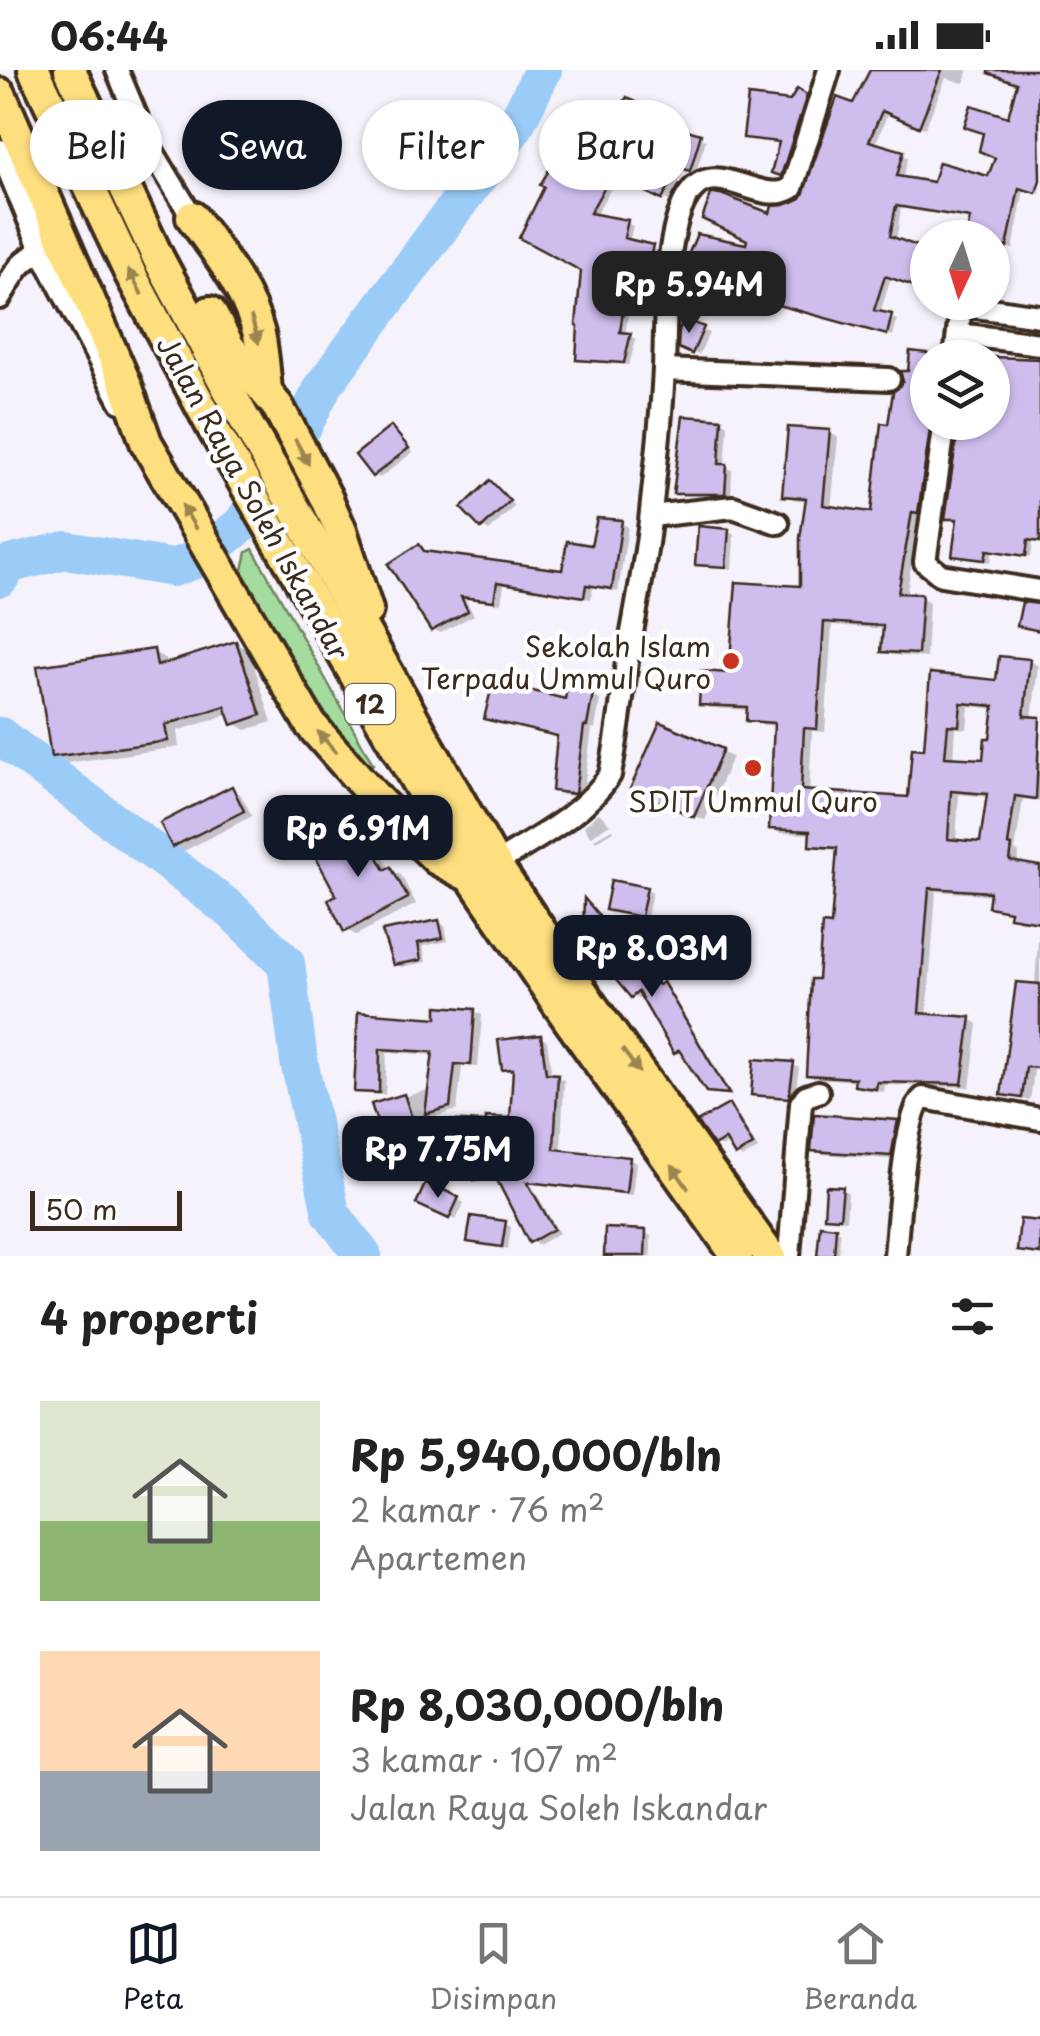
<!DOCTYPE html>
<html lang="id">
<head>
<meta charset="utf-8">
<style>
  body { margin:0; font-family:"Playpen Sans",sans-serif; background:#f2f2f2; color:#222; height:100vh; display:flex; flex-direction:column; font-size:38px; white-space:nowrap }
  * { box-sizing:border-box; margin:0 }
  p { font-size:32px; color:#767676 }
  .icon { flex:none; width:55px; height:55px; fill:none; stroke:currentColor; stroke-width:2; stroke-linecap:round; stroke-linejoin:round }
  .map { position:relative; height:1186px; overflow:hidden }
  .side { display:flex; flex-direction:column; background:#fff; flex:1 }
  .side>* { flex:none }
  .hud { position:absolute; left:30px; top:30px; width:980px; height:90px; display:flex; gap:20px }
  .needle { width:65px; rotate:184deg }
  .fabs { position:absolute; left:910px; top:150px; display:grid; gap:20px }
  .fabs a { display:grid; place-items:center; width:100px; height:100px; border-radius:50%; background:#fff; box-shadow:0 2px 8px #0004; font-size:50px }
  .scale { position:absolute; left:30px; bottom:25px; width:152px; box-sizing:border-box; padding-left:10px; border:5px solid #3b2a1e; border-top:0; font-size:28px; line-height:35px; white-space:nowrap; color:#3b2a1e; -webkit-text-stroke:8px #fff; paint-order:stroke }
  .price { position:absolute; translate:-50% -85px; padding:0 22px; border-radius:20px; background:#111827; color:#fff; font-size:32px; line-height:65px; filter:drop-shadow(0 2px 5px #0008) }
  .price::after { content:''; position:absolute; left:50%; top:60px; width:30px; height:22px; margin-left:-15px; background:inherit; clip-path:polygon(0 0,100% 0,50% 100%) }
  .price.active { background:#222; color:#fff }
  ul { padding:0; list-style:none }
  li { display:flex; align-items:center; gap:30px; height:250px; padding:0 40px }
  li span { display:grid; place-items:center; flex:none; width:280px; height:200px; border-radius:0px; color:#555 }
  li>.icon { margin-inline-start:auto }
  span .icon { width:120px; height:120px; fill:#fffc; stroke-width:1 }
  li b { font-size:42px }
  h2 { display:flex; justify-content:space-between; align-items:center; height:120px; padding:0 40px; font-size:42px }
  .chip { padding:0 35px; border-radius:45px; background:#fff; box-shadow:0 2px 8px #0004; font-size:35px; line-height:90px }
  .chip.active { background:#111827; color:#fff }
  .status { display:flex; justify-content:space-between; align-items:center; height:70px; padding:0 50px; background:#fff; direction:ltr }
  .status svg { height:28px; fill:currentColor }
  .tabs { display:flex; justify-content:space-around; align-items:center; height:140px; border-top:2px solid #e0e0e0; background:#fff; font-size:28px; color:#767676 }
  .tabs a { display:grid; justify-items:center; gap:5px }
  .tabs .active { color:#111827 }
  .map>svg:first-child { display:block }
</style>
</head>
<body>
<div class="status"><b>06:44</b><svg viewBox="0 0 49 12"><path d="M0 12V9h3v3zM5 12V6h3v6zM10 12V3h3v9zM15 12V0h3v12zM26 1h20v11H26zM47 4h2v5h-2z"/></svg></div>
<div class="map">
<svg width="1040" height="1186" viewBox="0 0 1040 1186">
  <rect width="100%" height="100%" fill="#f5f2fb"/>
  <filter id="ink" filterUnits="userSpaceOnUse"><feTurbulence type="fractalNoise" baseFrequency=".01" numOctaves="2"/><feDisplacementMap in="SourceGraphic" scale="20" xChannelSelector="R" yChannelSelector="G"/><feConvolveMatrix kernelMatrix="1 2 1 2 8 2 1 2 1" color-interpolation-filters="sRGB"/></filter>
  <g filter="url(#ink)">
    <!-- green -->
    <path fill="#a4db9e" stroke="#70825e" stroke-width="2.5" d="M253,479l120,215 -7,4 -46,-62 -86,-127 8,-5 5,-22z"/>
    <!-- shadow -->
    <g fill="#0003" fill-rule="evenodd">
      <path d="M870,0h98l-4,13 -18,-5 -21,50 -37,-15 -13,32 33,12 -5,22 32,6 55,-6 30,-96 -20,-13h40v124l-16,-5 -11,60 -21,-4v-7l-20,-18 -71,-13 -10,70 -11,37 17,6 -4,16 -107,-29 -49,-7 -6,-3 4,-27 -24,-8 -10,27 -11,-4 9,-48 48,10 25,-31 32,-17 63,-119z"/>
      <path d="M798,23l14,7 -24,77 -8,-2 2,-31 -37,-8 47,-32z"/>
      <path d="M628,30l21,12 -4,9 61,19 -10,32 -11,-3 -16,32 -22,-11 5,-16 -25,-14 -32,56 32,7 6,3 -4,16 29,9 -6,22 -18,-5 -9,67 11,4 -7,26 -44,-3 -6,-4 5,-88v-97z"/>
      <path d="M685,252l24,11 -10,22 -12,-5z"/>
      <path d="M912,284l21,4h-5v64h6l-4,68 -4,26 -6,-1 -14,81 15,1 8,5 -3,56 -34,-3 -8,-4 1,-22 -53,-4 -7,107 -13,-1 -3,62 101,7 16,-48 7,-77 66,8 31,-22 8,5 -6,53h8v82l-17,-2 -8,51 4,3 -1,13 22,4v200h-6l-4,31 -26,-7 31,-108 4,-63 -19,-2 -8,-5v-4l-21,-7 1,-10 -56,-4 -9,125 43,3 8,5 -8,63 -85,-2 -1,7 -19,-2 -8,-5v-4l-40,-3 -9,-4 12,-92 14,-54 6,-78 -20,-1 -8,-5v-10l-33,-1 -8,-5 5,-102 -19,-2 -8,-4v-10l-39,-2 -8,-5 30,-27 70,-87 6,-88 -15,-2 -8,-4 44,-62 9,4 -7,72 42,6 17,-89 21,-52zM969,636l27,3 -11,53 -32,-2 2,-32 12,1zM959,724l30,3 -7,48 -26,-3z"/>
      <path d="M1040,292v181l-7,-1 -2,15 -39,-5 -1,10 -30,-4 -6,-3 4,-34 -11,-4 44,-95z"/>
      <path d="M722,351l6,4 -3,41 7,4 -1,26h-49l-6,-3z"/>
      <path d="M392,359l21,23 -33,26 -6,-3z"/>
      <path d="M496,417l19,19 -26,25 -6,-4z"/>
      <path d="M621,453l7,4 -10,65 -25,-5 -2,12 -87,-15 -3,19 -36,-4 9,16 -34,18 -8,-4 -13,-83 10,8 135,19z"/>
      <path d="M728,461l6,4 -2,34 -35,-6z"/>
      <path d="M236,573l13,8 23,71 -26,8 -12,-7 -3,-9 -54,17 2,16 -114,16 -12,-7 101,-104 12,7 1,7z"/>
      <path d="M592,626l8,4 -5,29 -3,-1 -9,69 -21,-2 -7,-5 5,-52 -73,-21z"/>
      <path d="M661,655l71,32 -27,63 -62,-26z"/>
      <path d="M232,719l9,6 11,21 -68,35 -10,-6z"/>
      <path d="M599,743l11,11 -20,13 -6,-11z"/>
      <path d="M612,759l2,2 -18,10 -2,-2z"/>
      <path d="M362,761l10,5 18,33 11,6 15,29 -60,31 -10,-5 -6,-34z"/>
      <path d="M646,819l6,3 -5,26 -39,-10z"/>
      <path d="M587,832l73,85 8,1 64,107 -24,-5 -24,-37 -9,-1 -32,-57 -5,4 -5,-3 -21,-62 -26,-3z"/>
      <path d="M439,852l6,4 3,15 -25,5 3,16 -25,5 -6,-4z"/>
      <path d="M474,941l8,4 -4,52 -16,-1 -5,44 -69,21 -7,-5 -6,-21 56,-16 4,-34 -48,-3 -2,43 -21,-1 -7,-4 3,-75 79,5z"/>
      <path d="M540,967l7,4 5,35 12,4 -3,72 68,7 7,4 -4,32 -101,-11 28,49 -21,12 -7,-4 -32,-62 -16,3 -7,-4 -6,-34 -21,-1 -7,-4 71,-18 2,-49 -11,-3z"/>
      <path d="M793,995l6,3 -5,32 -34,-3 -6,-3z"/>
      <path d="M729,1037l6,3 23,39 -16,9 -12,-15 -8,4 -6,-3z"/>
      <path d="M897,1053l9,5 -6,32 -78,-6 -8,-5z"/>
      <path d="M403,1078h27l7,4 -1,14h-27l-6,-4z"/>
      <path d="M842,1119l6,4 -2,27 -13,-1 -7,-3z"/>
      <path d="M458,1129l6,4 -8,17 -31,-14z"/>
      <path d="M505,1154l6,3 -3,22 -38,-9z"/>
      <path d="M836,1159l4,3 -1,24h-20z"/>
      <path d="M645,1162l6,4v20h-45z"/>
    </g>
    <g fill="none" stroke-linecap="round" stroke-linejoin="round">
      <!-- river -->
      <g stroke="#9bcbf7" stroke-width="38">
        <path d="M0,508l10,-14 56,-14 106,18 28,-10 41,-33 41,-57 42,-83 190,-257 29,-58"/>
        <path d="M0,666l231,174 55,53 13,98 32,152 32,43"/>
      </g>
    </g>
    <!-- building -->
    <g fill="#cfbded" stroke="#3b2a1e" stroke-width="2.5" fill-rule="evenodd">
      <path d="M870,0h72l-23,57 -37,-16 -13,30 35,10 -7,25 36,6 6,-20 49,14 7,-18 -16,-7 4,-18 -19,-6 7,-22 37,12 9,-34 -29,-10v-3h50l2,110 -4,13 -17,-5 -12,59 -15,-2v-7h-26l4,-20 -74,-12 -6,30 38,14v41l-43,-15 -11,34 18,4 -5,21 -109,-30 -50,-7 4,-28 -27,-9 -11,27 -13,-5 2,-16 14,-33 49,10 1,-4 -45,-21 9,-25h10l49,19 2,-7 12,-1 17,-7 36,-101 16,6z"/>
      <path d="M797,19l10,6 -26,81 -10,-3 8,-31 -36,-4 5,-42 42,5z"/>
      <path d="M627,27l18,10 -5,9 61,18 -11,37 -12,-4 -16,33 -18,-9 5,-16 -29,-16 -30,54 38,7 -4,18 29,7 -6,26 -18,-4 -9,65 11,1 -7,30 -48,-3 2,-34 -2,-1 5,-54 -62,-33 25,-51 -4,-2 18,-30 25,15z"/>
      <path d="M684,249l20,8 -12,27 -14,-6 1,-17z"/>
      <path d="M910,281l18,2v69h3l-13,91 -6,-1 -14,81 24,1 -4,60 -37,-2 2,-26 -59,-4 -7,107 -13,-1 -3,62 107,7 4,-49 12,1 6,-76 66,7 3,-24 31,3 -6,57 16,1 -4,82 -21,-3 -7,49 4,1 -2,15 30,5v56l-31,-5 1,-6 -22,-4 2,-15 -61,-4 -10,125 52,4 -9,67 -85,-2 -1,7 -22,-3 1,-8 -49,-3 5,-96h7l4,-55 9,1 6,-77 -28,-2 1,-15 -41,-2 5,-106 -28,-2 1,-14 -48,-2 2,-34 28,2 7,-91 64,4v-48l6,-40 -24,-2 6,-69 42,3 -7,75 48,7 10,-89 7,1 5,-32 10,-11 -3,-10h8zM961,633l33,3 -4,32h-5l-2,21 -38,-2 3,-32 11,1zM951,721l36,3 -7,48 -32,-3z"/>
      <path d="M992,287l48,2v183l-12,-2 -2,16 -39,-6 -2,10 -33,-4 5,-37h-12l14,-97h33z"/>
      <path d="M683,346l39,3 -3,45h8l-2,30h-52z"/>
      <path d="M391,356l18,22 -37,29 -17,-22z"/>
      <path d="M490,410l20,21 -29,28 -20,-21z"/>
      <path d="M597,448l25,2 -10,69 -26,-4 -2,12 -87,-15 -3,19 -33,-4 7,14 -37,20 -43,-67 31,-20 5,7 138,19 5,-29 24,4z"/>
      <path d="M698,456l31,3 -3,38 -31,-2z"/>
      <path d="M1022,532l18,2v27l-23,-5z"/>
      <path d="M236,571l25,74 -29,10 -7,-19 -60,19 3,16 -117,16 -14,-91 117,-17 3,17z"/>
      <path d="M493,611l72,18 2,-12 26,6 -6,33h-3l-9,68 -23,-3 5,-55 -73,-17z"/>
      <path d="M660,652l63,27 -29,68 -64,-28z"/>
      <path d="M232,716l12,25 -72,36 -12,-24z"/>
      <path d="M362,758l23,42 6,-3 17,31 -64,34 -16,-32 8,-5 -22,-41z"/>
      <path d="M611,810l36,7 -6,30 -36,-7z"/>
      <path d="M584,828l74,87 5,-3 66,112 -23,-2 -27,-42 -5,4 -36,-62 -7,6 -41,-49 19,-16 -26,-1z"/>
      <path d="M439,850l4,18 -25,5 3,17 -28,5 -11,-34z"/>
      <path d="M1016,912l24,2v84l-14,-1 -4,31 -21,-3z"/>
      <path d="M437,936l38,3 -4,56 -16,-1 -5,43 -25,7 8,-62 -53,-3 -1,44 -25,-1 4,-80 79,6z"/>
      <path d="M541,965l5,38 12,1 -4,75 76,8 -4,36 -99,-11 27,47 -25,14 -34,-67 -21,4 -7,-38 -28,-2 1,-20 46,2v-5l24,1 3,-49 -11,1 -4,-30z"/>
      <path d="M754,989l40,3 -5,36 -38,-3z"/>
      <path d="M404,1024l8,24 -33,10 -8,-24z"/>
      <path d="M729,1034l24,41 -18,11 -10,-17 -11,7 -17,-24z"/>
      <path d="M814,1044l84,6 -7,36 -80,-5z"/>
      <path d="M426,1112l33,15 -10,22 -33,-15z"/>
      <path d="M826,1116l17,1 -3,31 -16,-1z"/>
      <path d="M471,1146l35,5 -4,26 -35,-5z"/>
      <path d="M1020,1149l20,2v33l-23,-3z"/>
      <path d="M820,1155l16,2 -2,29h-17z"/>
      <path d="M605,1158l41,2 -1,26h-41z"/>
    </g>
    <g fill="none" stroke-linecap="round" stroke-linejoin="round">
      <!-- minor casing -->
      <g stroke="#3b2a1e" stroke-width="28">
        <g id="minor">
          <path d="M117,0l31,74 44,73"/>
          <path d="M0,80l42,102 79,150"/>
          <path d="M0,228c12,-20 19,-39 42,-46"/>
          <path d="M958,264l82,10"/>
          <path d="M955,288l6,-53 79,11"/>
          <path d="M664,300l225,9"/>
          <path d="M945,352l-20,140 16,13 99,16"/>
          <path d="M651,446l82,-9 45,16"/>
          <path d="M495,794c38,-24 90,-50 115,-89 8,-39 12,-80 18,-120 8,-47 18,-95 23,-143 5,-48 11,-96 13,-144 2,-43 -1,-145 28,-178 26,-31 69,17 100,-2l37,-118"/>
          <path d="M789,1186l12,-153 5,-7 12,-4"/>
          <path d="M895,1186c3,-29 9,-143 28,-158l117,21"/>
        </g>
      </g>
      <!-- highway casing -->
      <g stroke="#3b2a1e" stroke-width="38">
        <g id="highway">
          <path d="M34,0l96,203 84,157 259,449 94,138 170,239"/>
          <path d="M70,0l88,188 83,155 254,451 96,141 179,251"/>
          <path d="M0,24l126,291 20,57 165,283 69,78 57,56 34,18"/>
          <path d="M192,147c26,36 56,74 67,117 4,18 5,38 7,56"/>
          <path d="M210,242l19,35 49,60 48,90 15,34 26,79"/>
        </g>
      </g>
      <!-- minor -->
      <use href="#minor" stroke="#fff" stroke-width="20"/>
      <!-- highway -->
      <use href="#highway" stroke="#fedf80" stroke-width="30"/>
    </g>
    <!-- one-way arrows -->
    <defs><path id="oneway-solid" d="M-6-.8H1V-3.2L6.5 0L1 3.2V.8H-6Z" transform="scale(2.5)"/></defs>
    <g fill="#9c844f">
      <use href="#oneway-solid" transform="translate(135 212) rotate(-118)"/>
      <use href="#oneway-solid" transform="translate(255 260) rotate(74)"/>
      <use href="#oneway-solid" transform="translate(302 382) rotate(62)"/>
      <use href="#oneway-solid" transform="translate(189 447) rotate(-120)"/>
      <use href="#oneway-solid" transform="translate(327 672) rotate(-131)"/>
      <use href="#oneway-solid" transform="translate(631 991) rotate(54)"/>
      <use href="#oneway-solid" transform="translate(680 1107) rotate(-125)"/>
    </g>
  </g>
  <!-- markers -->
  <g fill="#c8321e" stroke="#fff" stroke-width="4">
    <circle cx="731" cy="591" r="10"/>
    <circle cx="753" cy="698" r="10"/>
  </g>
  <g text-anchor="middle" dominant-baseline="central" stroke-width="9" stroke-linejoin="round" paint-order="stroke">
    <!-- shield labels -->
    <rect fill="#fff" stroke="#766a62" stroke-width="2.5" x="345" y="614" width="50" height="40" rx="8"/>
    <g font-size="25" font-weight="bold" fill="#3b2a1e">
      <text x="370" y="634">12</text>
    </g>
    <!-- street labels -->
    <g font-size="28" fill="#3b2a1e" stroke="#fff">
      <text transform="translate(254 427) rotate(61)">Jalan Raya Soleh Iskandar</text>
    </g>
    <!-- poi labels -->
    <g font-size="28" fill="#3b2a1e" stroke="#fff" text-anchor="end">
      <text x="711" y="575">Sekolah Islam<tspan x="711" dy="32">Terpadu Ummul Quro</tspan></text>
      <text x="753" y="730" text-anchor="middle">SDIT Ummul Quro</text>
    </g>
  </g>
</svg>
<div class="fabs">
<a><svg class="needle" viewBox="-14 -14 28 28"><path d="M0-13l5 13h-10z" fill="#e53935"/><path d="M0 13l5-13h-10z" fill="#767676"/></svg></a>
<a><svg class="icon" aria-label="layers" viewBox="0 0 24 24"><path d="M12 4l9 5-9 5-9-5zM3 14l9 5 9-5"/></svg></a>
</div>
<div class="scale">50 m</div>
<b class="price active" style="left:689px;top:266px">Rp 5.94M</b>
<b class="price" style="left:358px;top:810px">Rp 6.91M</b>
<b class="price" style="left:652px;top:930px">Rp 8.03M</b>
<b class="price" style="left:438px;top:1131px">Rp 7.75M</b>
<div class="hud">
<a class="chip">Beli</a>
<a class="chip active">Sewa</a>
<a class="chip">Filter</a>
<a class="chip">Baru</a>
</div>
</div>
<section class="side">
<h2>4 properti<svg class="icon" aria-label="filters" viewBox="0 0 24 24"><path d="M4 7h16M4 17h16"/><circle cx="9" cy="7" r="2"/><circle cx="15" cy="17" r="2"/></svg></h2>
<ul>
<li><span style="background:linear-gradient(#dfe7d0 60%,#8fb573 0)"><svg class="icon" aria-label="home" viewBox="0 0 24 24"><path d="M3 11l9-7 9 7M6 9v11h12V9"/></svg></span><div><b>Rp 5,940,000/bln</b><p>2 kamar · 76 m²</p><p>Apartemen</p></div></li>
<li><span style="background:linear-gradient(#ffd9b3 60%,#9aa5b1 0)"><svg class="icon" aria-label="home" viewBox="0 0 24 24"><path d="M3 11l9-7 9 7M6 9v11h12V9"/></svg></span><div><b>Rp 8,030,000/bln</b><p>3 kamar · 107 m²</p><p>Jalan Raya Soleh Iskandar</p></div></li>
</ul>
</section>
<nav class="tabs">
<a class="active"><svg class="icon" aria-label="map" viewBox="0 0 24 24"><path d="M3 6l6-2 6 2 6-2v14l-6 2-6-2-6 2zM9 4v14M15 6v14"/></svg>Peta</a>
<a><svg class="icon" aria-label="saved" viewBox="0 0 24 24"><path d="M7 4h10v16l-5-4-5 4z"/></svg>Disimpan</a>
<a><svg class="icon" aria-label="home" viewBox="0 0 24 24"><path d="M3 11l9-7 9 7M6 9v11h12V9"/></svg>Beranda</a>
</nav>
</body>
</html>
